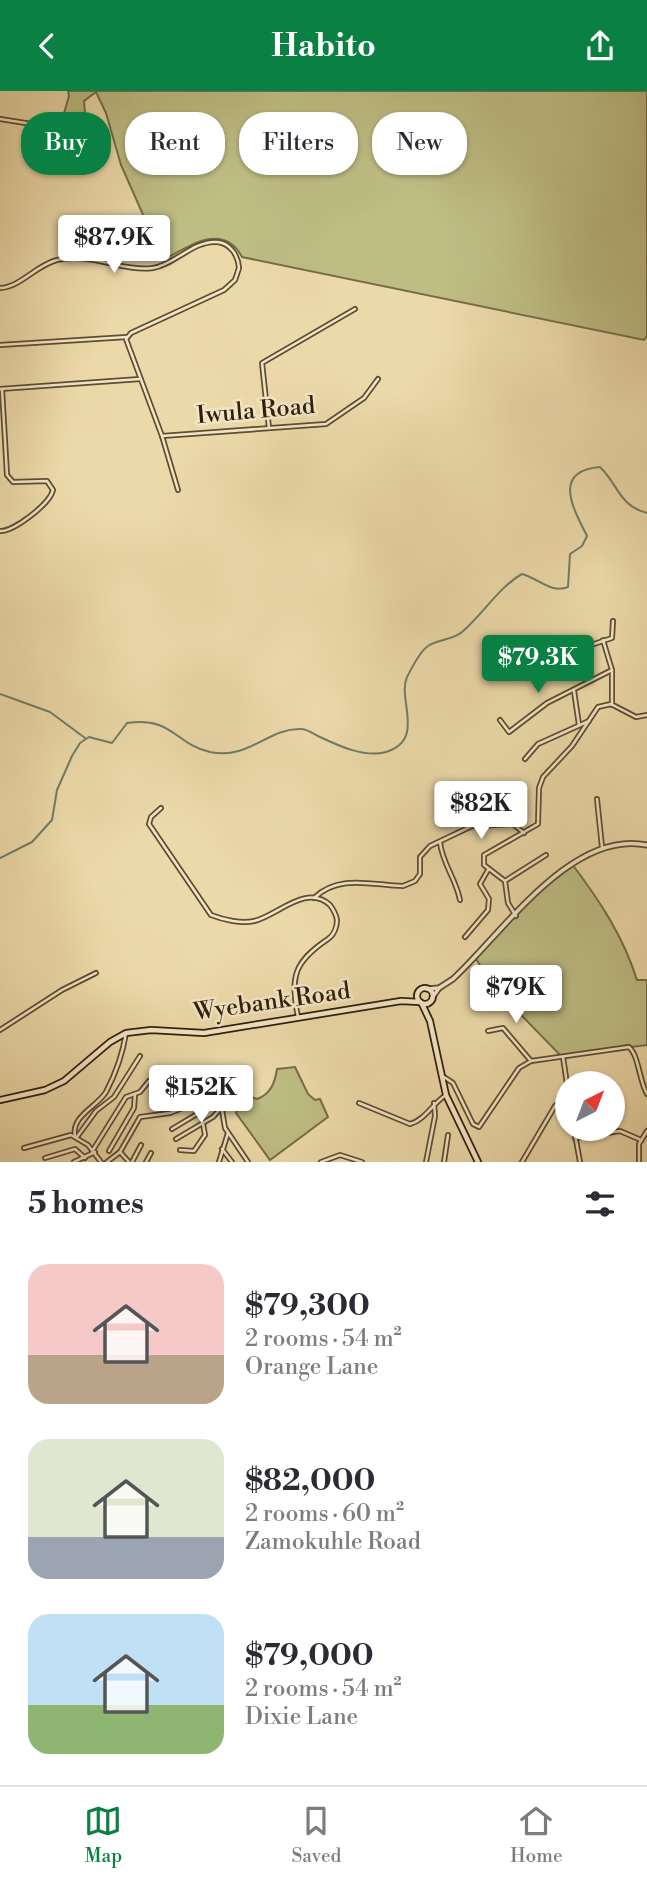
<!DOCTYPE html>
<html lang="en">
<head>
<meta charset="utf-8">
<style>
  body { margin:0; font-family:"Libre Bodoni",serif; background:#f2f2f3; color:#2b2b33; height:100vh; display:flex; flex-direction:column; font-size:26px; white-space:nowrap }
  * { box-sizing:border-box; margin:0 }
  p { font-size:23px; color:#7c7c81 }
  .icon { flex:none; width:38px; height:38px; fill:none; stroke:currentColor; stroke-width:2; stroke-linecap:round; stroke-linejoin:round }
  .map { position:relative; height:1071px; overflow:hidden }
  .panel { display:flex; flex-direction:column; background:#fff; flex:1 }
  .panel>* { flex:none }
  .banner { position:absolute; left:21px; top:21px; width:606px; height:63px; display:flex; gap:14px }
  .needle { width:46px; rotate:42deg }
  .controls { position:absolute; left:555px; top:980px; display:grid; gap:14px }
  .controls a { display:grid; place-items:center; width:70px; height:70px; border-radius:50%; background:#fff; box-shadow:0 2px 5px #0004; font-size:35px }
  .price { position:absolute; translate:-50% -60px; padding:0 16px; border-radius:7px; background:#fff; color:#222; font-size:23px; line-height:46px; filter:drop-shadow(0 2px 4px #0008) }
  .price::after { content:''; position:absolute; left:50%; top:42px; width:21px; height:16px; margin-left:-10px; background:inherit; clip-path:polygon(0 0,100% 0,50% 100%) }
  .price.on { background:#0b8043; color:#fff }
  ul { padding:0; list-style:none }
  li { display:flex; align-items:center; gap:21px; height:175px; padding:0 28px }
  li span { display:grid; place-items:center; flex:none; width:196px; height:140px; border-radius:21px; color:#555 }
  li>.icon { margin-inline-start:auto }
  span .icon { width:84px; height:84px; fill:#fffc; stroke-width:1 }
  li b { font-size:30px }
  h2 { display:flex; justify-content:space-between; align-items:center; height:84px; padding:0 28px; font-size:30px }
  .tag { padding:0 24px; border-radius:28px; background:#fff; box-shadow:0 2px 5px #0004; font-size:24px; line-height:63px }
  .tag.on { background:#0b8043; color:#fff }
  header { display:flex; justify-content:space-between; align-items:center; height:91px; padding:0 28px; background:#0b8043; color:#fff; font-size:32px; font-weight:700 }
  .menu { display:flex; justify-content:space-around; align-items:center; height:98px; border-top:2px solid #e1e1e2; background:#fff; font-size:19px; color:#7c7c81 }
  .menu a { display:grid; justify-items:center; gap:4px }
  .menu .on { color:#0b8043 }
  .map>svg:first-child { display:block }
</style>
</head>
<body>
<header><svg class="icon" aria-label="back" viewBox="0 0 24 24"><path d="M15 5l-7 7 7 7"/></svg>Habito<svg class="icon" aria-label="share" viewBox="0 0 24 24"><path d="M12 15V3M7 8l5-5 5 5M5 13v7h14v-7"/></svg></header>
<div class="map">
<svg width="647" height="1071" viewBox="0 0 647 1071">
  <rect width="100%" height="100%" fill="#ecd9a9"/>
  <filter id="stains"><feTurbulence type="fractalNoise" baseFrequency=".00286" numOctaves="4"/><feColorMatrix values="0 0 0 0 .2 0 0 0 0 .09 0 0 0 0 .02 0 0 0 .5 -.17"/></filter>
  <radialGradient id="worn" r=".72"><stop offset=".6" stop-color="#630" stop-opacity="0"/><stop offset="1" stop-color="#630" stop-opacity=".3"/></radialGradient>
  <!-- green -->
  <g fill="#bebd84" stroke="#766e47" stroke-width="2">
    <path d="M68,0h579v245l-3,4 -402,-83c-19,-36 -54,-10 -79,3l-42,-95 -15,-52 -10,-21 -12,9 2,23 -26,3 9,-31z"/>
    <path d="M572,773c28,37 51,72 65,116h10v65l-86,11 -69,-71 -17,-28 71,-73z"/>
    <path d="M295,976l13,27 7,6 5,-1 8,18 -58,43 -34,-47 9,-18 12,4c14,-5 18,-17 20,-30z"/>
  </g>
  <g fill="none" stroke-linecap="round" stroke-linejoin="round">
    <!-- stream -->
    <g stroke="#6f7d66" stroke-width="2">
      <path d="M0,603l50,18 35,26"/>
      <path d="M0,767l32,-16 20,-22 5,-30 15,-34 8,-13 9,-6 23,6 15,-20c45,-7 48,21 83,29 40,8 57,-24 91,-23 6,0 13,5 19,8 19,9 45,21 66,15 40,-12 11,-53 21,-75 5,-9 12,-25 21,-31 10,-7 25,-6 34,-14 20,-17 38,-46 60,-58 16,4 29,20 46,13l2,-33 12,-8 5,-10c-13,-26 -36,-65 13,-69 18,17 19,39 47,46"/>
    </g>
    <!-- minor casing -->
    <g stroke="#5e4e32" stroke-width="6">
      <g id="minor">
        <path d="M0,28l51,8 31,-2 6,28"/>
        <path d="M0,197c21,-1 36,-23 57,-28 34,-8 64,12 96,8 21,-3 41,-28 64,-26 13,1 21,13 22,26l-4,12 -11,10 -93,43 -5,6 36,97 16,54"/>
        <path d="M0,254l127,-8"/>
        <path d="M0,298l140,-10"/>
        <path d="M269,337l-7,-65 93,-54"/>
        <path d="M162,345l164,-12 38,-26 14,-19"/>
        <path d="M0,440c13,1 50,-27 53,-41l-6,-9 -34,1 -6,-7 -5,-86"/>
        <path d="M570,570l9,-12 33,-11 1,-17"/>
        <path d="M612,579v35"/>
        <path d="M574,600l5,34"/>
        <path d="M500,629l9,12 38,-29 65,-33 -9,-30"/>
        <path d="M525,668l13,-15 51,-23"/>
        <path d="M597,708l5,48"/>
        <path d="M161,717l-10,9 -2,7 62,91c13,5 31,9 43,6 23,-5 52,-38 76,-16 3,4 6,9 7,15 0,7 -3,15 -9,19 -34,23 -38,37 -30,78"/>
        <path d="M440,751c2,21 16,37 20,58"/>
        <path d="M505,790l41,-26"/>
        <path d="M314,807c25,-24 57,-13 89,-12l12,-5 5,-7v-17l10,-11 42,-20 41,-2 11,9"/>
        <path d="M516,825l-8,-13 -3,-22 -21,-16v-10l54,-31 1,-36 4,-11 29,-31 26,-39 13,-3 25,13 11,-2"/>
        <path d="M465,846l23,-27 1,-11 -9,-15 8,-14"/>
        <path d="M0,939l62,-40 34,-17"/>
        <path d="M488,940l15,-3 28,33"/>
        <path d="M563,966l4,27"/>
        <path d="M444,986l9,6 20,41 6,3 40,-59 12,-7 98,-14c10,9 10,33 18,47"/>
        <path d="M359,1012l51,21c15,-4 23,-21 36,-29"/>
        <path d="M172,1038l30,-18 9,-11"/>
        <path d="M574,1038l6,33"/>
        <path d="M75,1045c-4,-20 22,-29 31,-44 9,-17 17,-40 20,-59"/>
        <path d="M77,1046l19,-26 18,-14 26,-41"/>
        <path d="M575,1047l45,-7 21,9"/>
        <path d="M176,1048l37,-22 8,-9"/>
        <path d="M24,1057l47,-13 17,10 13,17"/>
        <path d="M222,1058l10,13"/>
        <path d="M93,1059l33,-53 14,-5 9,-11"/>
        <path d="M180,1059l14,1 11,-16 -2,-11"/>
        <path d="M109,1060l25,-43 1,-14"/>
        <path d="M120,1061l9,10"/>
        <path d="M45,1067l30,-9 10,9"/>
        <path d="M74,1071l21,-10"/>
        <path d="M107,1071l13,-10 20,-35 30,-4 35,-14 17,11 3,18 23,34"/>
        <path d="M132,1071l9,-17"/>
        <path d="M146,1071l5,-9"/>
        <path d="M219,1071l9,-29"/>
        <path d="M321,1071l19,-7 22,7"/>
        <path d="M426,1071l9,-46 -1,-13"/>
        <path d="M444,1071l4,-27"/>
        <path d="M522,1071l33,-56 12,-9"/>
        <path d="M639,1071v-18l8,-13"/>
      </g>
    </g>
    <!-- tertiary casing -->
    <g stroke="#5e4e32" stroke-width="7">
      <g id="tertiary">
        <path d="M427,898l12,-1 14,-9c49,-45 118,-150 194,-134"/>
        <path d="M432,907l7,-10"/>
      </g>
    </g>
    <!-- secondary casing -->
    <g stroke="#2f1f0a" stroke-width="8">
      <g id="secondary">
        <circle cx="425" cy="905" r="8"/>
        <path d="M422,913l8,17 16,74 32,67"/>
        <path d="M0,1009l45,-10 19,-9 46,-39 16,-9 25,-3 53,3 197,-32 19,1"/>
      </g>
    </g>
    <!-- minor -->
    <use href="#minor" stroke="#f3e6c7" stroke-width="2.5"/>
    <!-- tertiary -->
    <use href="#tertiary" stroke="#f3e6c7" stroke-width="3.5"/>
    <!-- secondary -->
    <use href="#secondary" stroke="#f3e6c7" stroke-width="4.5"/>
  </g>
  <g text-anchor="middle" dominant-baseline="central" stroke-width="5" stroke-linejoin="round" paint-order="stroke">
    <!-- street labels -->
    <g font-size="24" fill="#2f1f0a" stroke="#f3e6c7">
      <text transform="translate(256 320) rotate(-5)">Iwula Road</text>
      <text transform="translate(272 911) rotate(-8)">Wyebank Road</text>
    </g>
  </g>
  <rect width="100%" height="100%" filter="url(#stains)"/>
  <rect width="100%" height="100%" fill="url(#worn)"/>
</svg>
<div class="controls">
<a><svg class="needle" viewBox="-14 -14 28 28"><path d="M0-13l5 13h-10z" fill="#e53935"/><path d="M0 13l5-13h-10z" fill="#7c7c81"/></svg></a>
</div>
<b class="price" style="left:114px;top:184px">$87.9K</b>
<b class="price on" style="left:538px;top:604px">$79.3K</b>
<b class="price" style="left:481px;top:750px">$82K</b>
<b class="price" style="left:516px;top:934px">$79K</b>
<b class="price" style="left:201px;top:1034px">$152K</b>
<div class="banner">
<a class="tag on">Buy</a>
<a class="tag">Rent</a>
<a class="tag">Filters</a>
<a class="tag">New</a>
</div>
</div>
<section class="panel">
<h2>5 homes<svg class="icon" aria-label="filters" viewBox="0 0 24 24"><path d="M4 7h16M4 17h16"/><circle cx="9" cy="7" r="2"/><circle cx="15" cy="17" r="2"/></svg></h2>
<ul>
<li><span style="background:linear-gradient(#f6c9c9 65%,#b9a48a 0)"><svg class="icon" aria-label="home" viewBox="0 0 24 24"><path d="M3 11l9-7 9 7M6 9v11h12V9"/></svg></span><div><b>$79,300</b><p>2 rooms · 54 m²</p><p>Orange Lane</p></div></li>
<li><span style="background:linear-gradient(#dfe7d0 70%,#9aa5b1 0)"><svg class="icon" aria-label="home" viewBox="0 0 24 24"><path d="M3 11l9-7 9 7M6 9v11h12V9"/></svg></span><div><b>$82,000</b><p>2 rooms · 60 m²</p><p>Zamokuhle Road</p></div></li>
<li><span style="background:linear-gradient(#bfe0f5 65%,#8fb573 0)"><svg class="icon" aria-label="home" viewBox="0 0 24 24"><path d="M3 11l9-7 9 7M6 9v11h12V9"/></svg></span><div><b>$79,000</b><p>2 rooms · 54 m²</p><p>Dixie Lane</p></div></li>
</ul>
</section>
<nav class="menu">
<a class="on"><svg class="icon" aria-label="map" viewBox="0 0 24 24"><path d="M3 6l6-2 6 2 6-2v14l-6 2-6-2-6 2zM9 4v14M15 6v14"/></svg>Map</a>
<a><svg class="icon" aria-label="saved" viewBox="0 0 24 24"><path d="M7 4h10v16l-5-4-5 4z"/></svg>Saved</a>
<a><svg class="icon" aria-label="home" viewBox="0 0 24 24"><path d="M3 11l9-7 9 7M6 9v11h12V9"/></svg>Home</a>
</nav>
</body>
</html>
